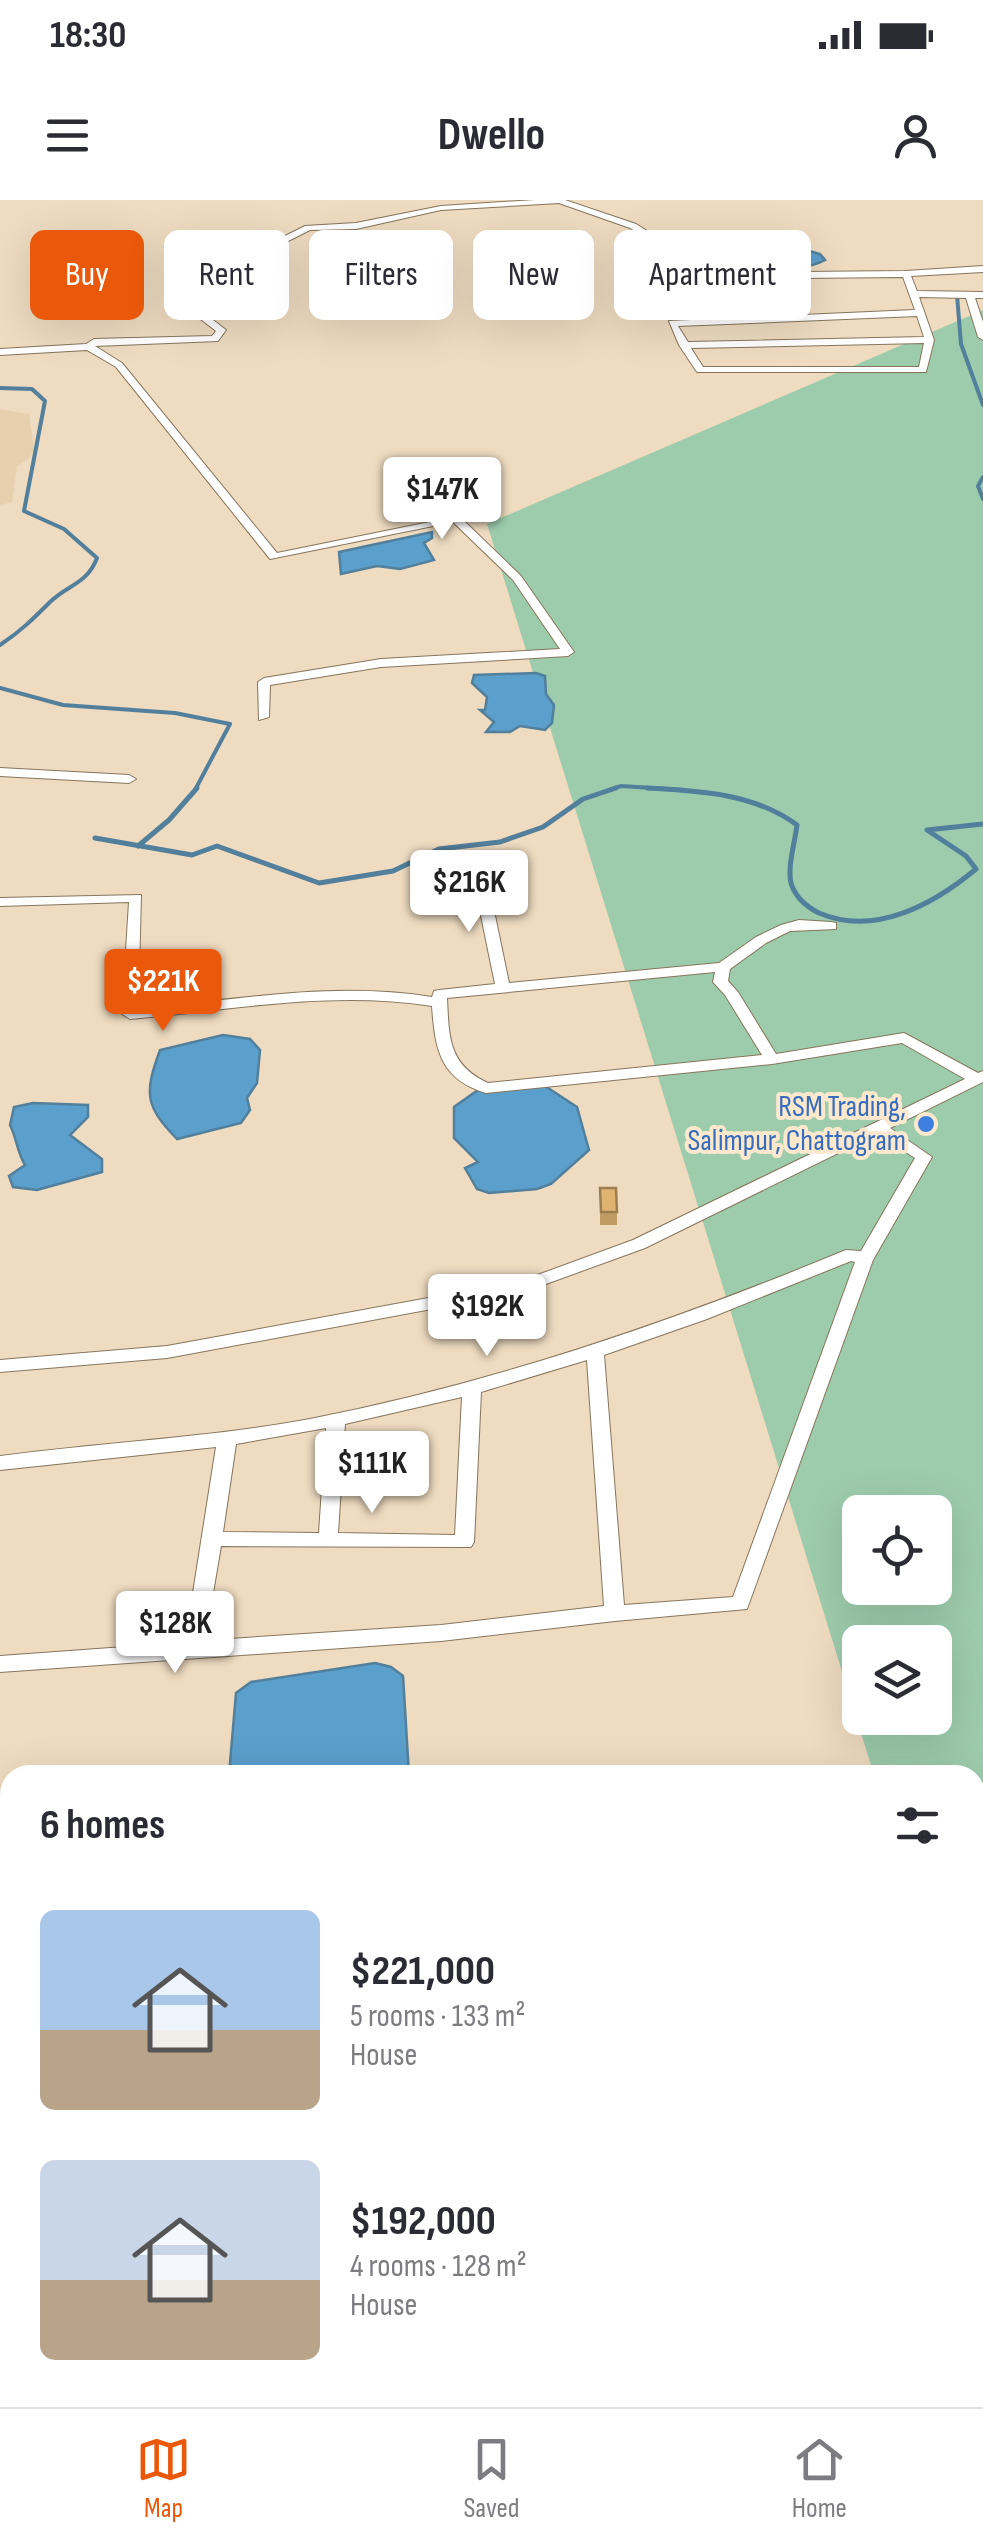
<!DOCTYPE html>
<html lang="en">
<head>
<meta charset="utf-8">
<style>
  body { margin:0; font-family:"Sofia Sans Condensed",sans-serif; background:#f2f2f3; color:#2b2b33; height:100vh; display:flex; flex-direction:column; font-size:38px; white-space:nowrap }
  * { box-sizing:border-box; margin:0 }
  p { font-size:32px; color:#7c7c81 }
  .icon { flex:none; width:55px; height:55px; fill:none; stroke:currentColor; stroke-width:2; stroke-linecap:round; stroke-linejoin:round }
  .map { position:relative; flex:1; overflow:hidden }
  .sheet { position:absolute; left:0px; top:1565px; width:985px; height:642px; display:flex; flex-direction:column; background:#fff; border-radius:30px 30px 0 0; box-shadow:0 10px 40px #0002 }
  .sheet>* { flex:none }
  .banner { position:absolute; left:30px; top:30px; width:925px; height:90px; display:flex; gap:20px }
  .buttons { position:absolute; left:842px; top:1295px; display:grid; gap:20px }
  .buttons a { display:grid; place-items:center; width:110px; height:110px; border-radius:15px; background:#fff; box-shadow:0 10px 40px #0002; font-size:50px }
  .price { position:absolute; translate:-50% -85px; padding:0 22px; border-radius:10px; background:#fff; color:#222; font-size:32px; line-height:65px; filter:drop-shadow(0 2px 5px #0008) }
  .price::after { content:''; position:absolute; left:50%; top:60px; width:30px; height:22px; margin-left:-15px; background:inherit; clip-path:polygon(0 0,100% 0,50% 100%) }
  .price.selected { background:#ea580c; color:#fff }
  ul { padding:0; list-style:none }
  li { display:flex; align-items:center; gap:30px; height:250px; padding:0 40px }
  li span { display:grid; place-items:center; flex:none; width:280px; height:200px; border-radius:15px; color:#555 }
  li>.icon { margin-inline-start:auto }
  span .icon { width:120px; height:120px; fill:#fffc; stroke-width:1 }
  li b { font-size:42px }
  h2 { display:flex; justify-content:space-between; align-items:center; height:120px; padding:0 40px; font-size:42px }
  .pill { padding:0 35px; border-radius:15px; background:#fff; box-shadow:0 10px 40px #0002; font-size:35px; line-height:90px }
  .pill.selected { background:#ea580c; color:#fff }
  .status { display:flex; justify-content:space-between; align-items:center; height:70px; padding:0 50px; background:#fff; direction:ltr }
  .status svg { height:28px; fill:currentColor }
  header { display:flex; justify-content:space-between; align-items:center; height:130px; padding:0 40px; background:#fff; font-size:45px; font-weight:700 }
  .dock { display:flex; justify-content:space-around; align-items:center; height:140px; border-top:2px solid #e1e1e2; background:#fff; font-size:28px; color:#7c7c81 }
  .dock a { display:grid; justify-items:center; gap:5px }
  .dock .selected { color:#ea580c }
  .map>svg:first-child { display:block }
</style>
</head>
<body>
<div class="status"><b>18:30</b><svg viewBox="0 0 49 12"><path d="M0 12V9h3v3zM5 12V6h3v6zM10 12V3h3v9zM15 12V0h3v12zM26 1h20v11H26zM47 4h2v5h-2z"/></svg></div>
<header><svg class="icon" aria-label="menu" viewBox="0 0 24 24"><path d="M4 6h16M4 12h16M4 18h16"/></svg>Dwello<svg class="icon" aria-label="person" viewBox="0 0 24 24"><circle cx="12" cy="8" r="4"/><path d="M4 21q1-7 8-7t8 7"/></svg></header>
<div class="map">
<svg width="983" height="2207" viewBox="0 0 983 2207">
  <rect width="100%" height="100%" fill="#eedbc0"/>
  <!-- built -->
  <path fill="#e7d0ae" d="M0,209l29,5 5,35 -5,10 -12,7 -5,36 -12,3z"/>
  <!-- education -->
  <path fill="#d8d0e5" d="M975,2007l8,6v194h-728l-2,-9h722z"/>
  <!-- green -->
  <path fill="#9dccac" fill-rule="evenodd" d="M983,110v1819l-8,-26v-328h-101l-387,-1251zM860,1312h75v76h-75zM860,1442h75v76h-75z"/>
  <!-- water -->
  <g fill="#5b9fcc" stroke="#527f9b" stroke-width="2.5">
    <path d="M763,37l57,17 5,6c-16,9 -38,9 -55,2l-2,-10 -23,-10z"/>
    <path d="M432,332v6l-8,5 10,17 -34,9 -23,-3 -36,8 -2,-22z"/>
    <path d="M536,473l9,3 1,18 8,11 -2,18 -7,7 -25,-4 -10,6h-24l8,-10 -14,-12h5l2,-13 -15,-14 2,-8z"/>
    <path d="M223,835l27,4 10,11 -3,33 -10,15 3,12 -9,13 -64,16c-32,-33 -33,-45 -17,-89z"/>
    <path d="M545,886l32,21 12,43 -38,34 -14,5 -48,4 -12,-4 -12,-21 13,-6 -24,-24v-31l24,-17z"/>
    <path d="M33,903l55,2v12l-18,18 32,24v13l-65,18 -24,-3 -4,-11 16,-11c-8,-13 -8,-26 -15,-40l4,-18z"/>
    <path d="M375,1463l16,4 12,9 6,99h-180l7,-82 15,-11z"/>
  </g>
  <g fill="none" stroke-linecap="round" stroke-linejoin="round">
    <!-- stream-far1 -->
    <g stroke="#527f9b" stroke-width="4">
      <path d="M957,95l4,49 22,61"/>
      <path d="M0,188l32,1 13,12 -21,110 40,18 33,29c-10,26 -28,26 -47,44 -17,17 -29,29 -50,43"/>
      <path d="M983,277l-5,9 5,13"/>
      <path d="M0,488l63,17 112,8 55,11 -35,66"/>
      <path d="M609,590l12,-4 63,4"/>
    </g>
    <!-- stream -->
    <g stroke="#527f9b" stroke-width="5">
      <path d="M647,588c52,3 107,5 150,37 -2,17 -11,46 -5,61 5,13 15,21 27,27 56,24 115,-9 157,-44l-10,-13 -39,-26 56,-6"/>
      <path d="M95,638l97,17 25,-9 102,37 74,-12 46,-22 61,-7 43,-15 40,-28 33,-11"/>
      <path d="M138,646l31,-26 28,-32"/>
    </g>
    <!-- minor casing -->
    <g stroke="#86755c" stroke-width="2">
      <g id="minor">
        <path d="M535,0h30l71,24 56,35 108,13 106,-1 77,-5v6l-72,4 6,15 66,1v6h-8l8,24v18l-5,-3 -12,-39 -47,-1 15,43 -8,32h-229l-18,-27 -10,-24 246,-11 -12,-33 -103,1 -110,-14 -60,-36 -71,-25 -118,7 -85,19 -46,1 -85,43 -18,15 -3,25 22,17 -8,11 -123,5 27,17 155,190 182,-37 62,60 53,76 -6,4 -187,11 -111,18 -1,32 -10,3 -1,-38 6,-4 117,-19 179,-10 -47,-69 -60,-58 -183,37 -154,-192 -29,-17 -87,5v-6l86,-5 8,-5 118,-3 4,-5 -22,-17 5,-27 20,-18 86,-43 51,-3 85,-17zM917,116l7,21 -236,5 -10,-16zM924,143l-5,24h-216l-12,-19z"/>
        <path d="M0,568l129,7 7,4 -7,4 -129,-7z"/>
        <path d="M479,668l7,4 23,111 210,-20 37,-26 25,-12 18,-5 32,2 5,1v6l-46,2 -24,12 -36,26 -2,12 10,11 38,62 128,-21 74,40 5,-2v11l-93,46 42,29 -59,103 -126,349 -132,12 -174,20 -441,31v-16l194,-14 -2,-43 24,-152 -216,23v-14c103,-14 208,-18 310,-37 184,-36 362,-97 536,-169l15,1 54,-93 -38,-24 -232,114 -121,44 -357,66 -167,14v-12l167,-14 354,-65 112,-41 332,-161 -63,-36 -130,21 -286,29c-46,-14 -51,-43 -54,-87 -101,-16 -201,4 -302,13l-8,-5 7,-112 -129,4v-8l141,-3 -3,114c98,-9 195,-28 294,-12l2,-6 5,-1 56,-6 -23,-112zM715,772l-2,10 12,13 37,60 -274,28c-40,-18 -39,-46 -41,-85zM851,1061l4,1 -122,335 -109,8 -20,-250 103,-36zM587,1160l17,246 -163,19 -227,15 -2,-41 9,-53 250,1 3,-5 7,-150zM462,1197l-7,138 -117,-2 7,-109zM326,1228l-7,105 -96,-1 13,-88z"/>
        <path d="M711,2198h26l4,9h-27z"/>
      </g>
    </g>
    <!-- minor -->
    <use href="#minor" fill="#fff" fill-rule="evenodd"/>
  </g>
  <!-- wall -->
  <path fill="#c09b63" d="M600,988l17,24v13h-17z"/>
  <!-- building -->
  <path fill="#dfb473" stroke="#9c7e50" stroke-width="2.5" d="M600,988h16l1,24h-16z"/>
  <!-- markers -->
  <circle fill="#3f7fe0" stroke="#fce8cd" stroke-width="4" cx="926" cy="924" r="10"/>
  <g text-anchor="middle" dominant-baseline="central" stroke-width="8" stroke-linejoin="round" paint-order="stroke">
    <!-- shop labels -->
    <g font-size="30" fill="#366cbe" stroke="#fce8cd" text-anchor="end">
      <text x="906" y="907">RSM Trading,<tspan x="906" dy="34">Salimpur, Chattogram</tspan></text>
    </g>
  </g>
</svg>
<div class="buttons">
<a><svg class="icon" aria-label="locate" viewBox="0 0 24 24"><circle cx="12" cy="12" r="6"/><path d="M12 2v4M12 18v4M2 12h4M18 12h4"/></svg></a>
<a><svg class="icon" aria-label="layers" viewBox="0 0 24 24"><path d="M12 4l9 5-9 5-9-5zM3 14l9 5 9-5"/></svg></a>
</div>
<b class="price" style="left:442px;top:342px">$147K</b>
<b class="price" style="left:469px;top:735px">$216K</b>
<b class="price selected" style="left:163px;top:834px">$221K</b>
<b class="price" style="left:487px;top:1159px">$192K</b>
<b class="price" style="left:372px;top:1316px">$111K</b>
<b class="price" style="left:175px;top:1476px">$128K</b>
<div class="banner">
<a class="pill selected">Buy</a>
<a class="pill">Rent</a>
<a class="pill">Filters</a>
<a class="pill">New</a>
<a class="pill">Apartment</a>
</div>
<section class="sheet">
<h2>6 homes<svg class="icon" aria-label="filters" viewBox="0 0 24 24"><path d="M4 7h16M4 17h16"/><circle cx="9" cy="7" r="2"/><circle cx="15" cy="17" r="2"/></svg></h2>
<ul>
<li><span style="background:linear-gradient(#a9c7e8 60%,#b9a48a 0)"><svg class="icon" aria-label="home" viewBox="0 0 24 24"><path d="M3 11l9-7 9 7M6 9v11h12V9"/></svg></span><div><b>$221,000</b><p>5 rooms · 133 m²</p><p>House</p></div></li>
<li><span style="background:linear-gradient(#c9d6e8 60%,#b9a48a 0)"><svg class="icon" aria-label="home" viewBox="0 0 24 24"><path d="M3 11l9-7 9 7M6 9v11h12V9"/></svg></span><div><b>$192,000</b><p>4 rooms · 128 m²</p><p>House</p></div></li>
</ul>
</section>
</div>
<nav class="dock">
<a class="selected"><svg class="icon" aria-label="map" viewBox="0 0 24 24"><path d="M3 6l6-2 6 2 6-2v14l-6 2-6-2-6 2zM9 4v14M15 6v14"/></svg>Map</a>
<a><svg class="icon" aria-label="saved" viewBox="0 0 24 24"><path d="M7 4h10v16l-5-4-5 4z"/></svg>Saved</a>
<a><svg class="icon" aria-label="home" viewBox="0 0 24 24"><path d="M3 11l9-7 9 7M6 9v11h12V9"/></svg>Home</a>
</nav>
</body>
</html>
